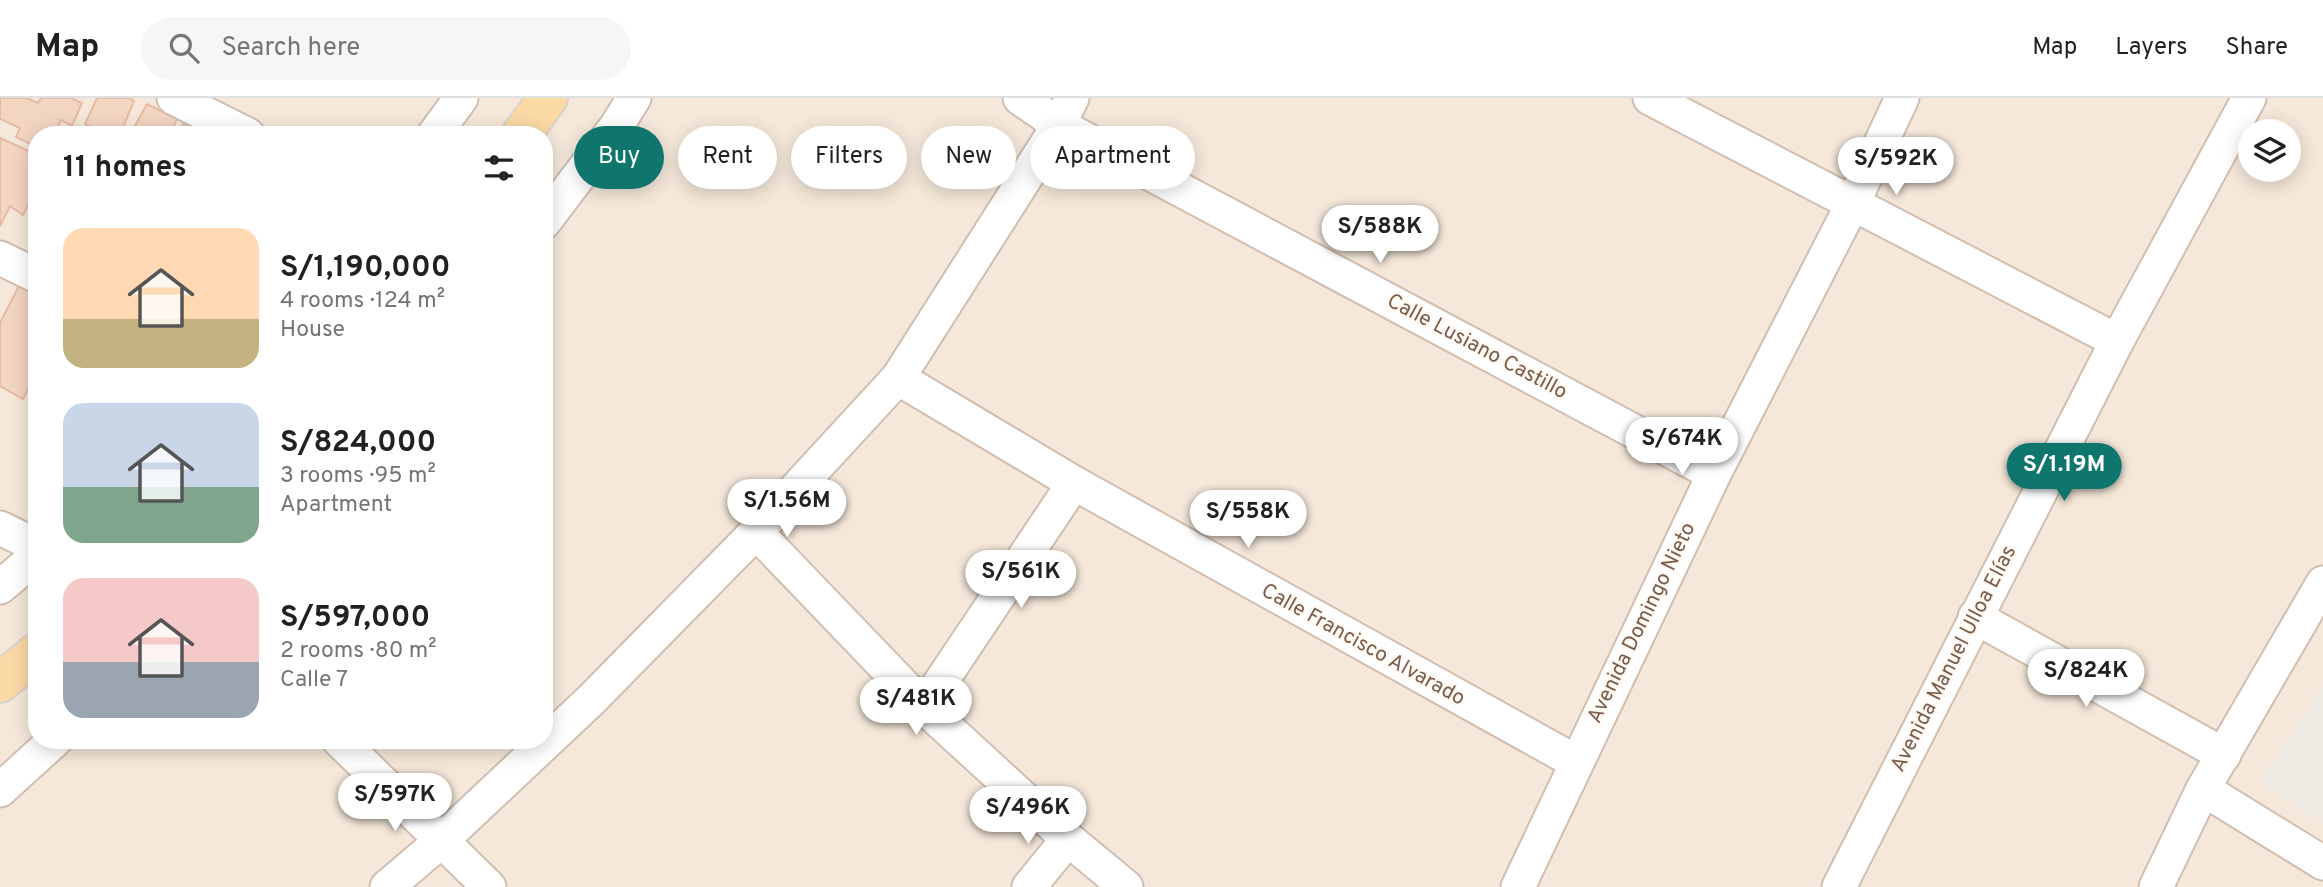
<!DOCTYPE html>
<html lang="en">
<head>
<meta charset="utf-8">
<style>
  body { margin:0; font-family:Overpass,sans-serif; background:#f6f6f6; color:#202124; height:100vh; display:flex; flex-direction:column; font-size:26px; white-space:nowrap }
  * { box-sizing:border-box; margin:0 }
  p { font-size:23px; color:#757577 }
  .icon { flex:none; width:38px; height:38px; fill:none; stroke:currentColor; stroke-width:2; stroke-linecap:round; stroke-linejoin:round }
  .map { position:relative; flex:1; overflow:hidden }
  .drawer { position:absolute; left:28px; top:28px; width:525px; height:623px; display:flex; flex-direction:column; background:#fff; border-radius:28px; box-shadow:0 4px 18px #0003 }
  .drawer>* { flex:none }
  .banner { position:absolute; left:574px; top:28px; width:665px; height:63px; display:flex; gap:14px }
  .buttons { position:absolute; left:2238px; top:21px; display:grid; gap:14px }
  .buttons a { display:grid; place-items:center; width:63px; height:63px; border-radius:50%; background:#fff; box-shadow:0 4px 18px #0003; font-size:35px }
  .price { position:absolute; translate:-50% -60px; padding:0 16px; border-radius:24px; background:#fff; color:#222; font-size:23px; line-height:46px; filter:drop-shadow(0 2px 4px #0008) }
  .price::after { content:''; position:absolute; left:50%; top:42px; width:21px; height:16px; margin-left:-10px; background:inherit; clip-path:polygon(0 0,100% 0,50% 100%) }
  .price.current { background:#0f766e; color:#fff }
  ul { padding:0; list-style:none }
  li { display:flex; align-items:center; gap:21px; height:175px; padding:0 35px }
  li span { display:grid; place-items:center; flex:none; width:196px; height:140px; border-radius:21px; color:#555 }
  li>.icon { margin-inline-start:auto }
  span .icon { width:84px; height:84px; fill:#fffc; stroke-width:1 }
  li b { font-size:30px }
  h2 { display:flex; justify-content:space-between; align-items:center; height:84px; padding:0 35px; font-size:30px }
  .tag { padding:0 24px; border-radius:32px; background:#fff; box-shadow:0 4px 18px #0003; font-size:24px; line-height:63px }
  .tag.current { background:#0f766e; color:#fff }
  header { display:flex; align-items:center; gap:42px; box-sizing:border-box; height:98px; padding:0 35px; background:#fff; border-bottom:2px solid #e0e0e0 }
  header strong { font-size:33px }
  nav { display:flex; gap:38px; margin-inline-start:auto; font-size:24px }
  .search { width:490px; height:63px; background:#f6f6f6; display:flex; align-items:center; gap:18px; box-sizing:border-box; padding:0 24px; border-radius:38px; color:#757577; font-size:26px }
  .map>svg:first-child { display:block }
</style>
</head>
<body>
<header>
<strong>Map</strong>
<div class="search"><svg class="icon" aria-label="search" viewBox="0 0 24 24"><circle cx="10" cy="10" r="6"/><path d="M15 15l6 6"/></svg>Search here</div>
<nav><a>Map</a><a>Layers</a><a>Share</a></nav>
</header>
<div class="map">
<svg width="2323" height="789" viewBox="0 0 2323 789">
  <rect width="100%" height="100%" fill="#fdf6ec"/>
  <!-- residential -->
  <path fill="#f5e8da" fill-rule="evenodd" d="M0,0h2323v588l-64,97 64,40v64h-2323zM2250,33h39v39h-39zM37,37h507v605h-507z"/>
  <!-- industrial -->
  <path fill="#efe9e4" d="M2323,588v137l-64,-40z"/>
  <!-- building -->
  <g fill="#f3d5c3" stroke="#e6bba3" stroke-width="2">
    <path d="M0,0h27l11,5 3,-5h30l11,5 -10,23 -11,-6 -7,15h-17v12l-21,-10 4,-9 -20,-9z"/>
    <path d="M97,0h32l5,3 -14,34h-12l-23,-11z"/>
    <path d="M147,6l30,15 -8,16h-39z"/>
    <path d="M183,26l22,11h-28z"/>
    <path d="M77,28l19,9h-23z"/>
    <path d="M0,40l37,17v32l-14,28 -13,-9 -10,20z"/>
    <path d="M21,184l16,8v81l-14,28 -23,-13v-63z"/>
  </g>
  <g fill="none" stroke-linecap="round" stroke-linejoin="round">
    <!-- minor casing -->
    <g stroke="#d1beb0" stroke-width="37">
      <g id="minor">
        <path d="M174,0l74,37"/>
        <path d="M1020,0l39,27 655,349"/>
        <path d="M1650,0l467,243"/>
        <path d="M434,37l27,-37"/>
        <path d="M544,124l72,-95 18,-29"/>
        <path d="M0,160l37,18"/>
        <path d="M898,280l176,105 502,279"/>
        <path d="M0,430l37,18"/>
        <path d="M756,434l168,175 144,132 58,48"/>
        <path d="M0,489l37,-31"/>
        <path d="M1975,519l249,138"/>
        <path d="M924,609l150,-224"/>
        <path d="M339,642l150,147"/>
        <path d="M2203,691l120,74"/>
        <path d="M0,692l55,-50"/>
        <path d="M387,789l54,-46 150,-141 165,-168 142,-154 161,-253 13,-27"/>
        <path d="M1029,789l39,-48"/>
        <path d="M1518,789l196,-413 138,-269 50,-107"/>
        <path d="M1839,789l278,-546 132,-243"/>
        <path d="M2156,789l47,-98 120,-206"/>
      </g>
    </g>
    <!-- primary casing -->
    <g stroke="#dad1cd" stroke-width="42">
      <g id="primary">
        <path d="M521,37l27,-37"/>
        <path d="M0,585l37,-31"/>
      </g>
    </g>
    <!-- minor -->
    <use href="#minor" stroke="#fff" stroke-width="33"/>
    <!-- primary -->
    <use href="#primary" stroke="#fbd9a5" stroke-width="38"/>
  </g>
  <g text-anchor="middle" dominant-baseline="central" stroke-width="5" stroke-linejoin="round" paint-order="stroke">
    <!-- street labels -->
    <g font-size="21" fill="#7a5c4d" stroke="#fffaf3">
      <text transform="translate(1477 249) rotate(28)">Calle Lusiano Castillo</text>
      <text transform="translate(1642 525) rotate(-64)">Avenida Domingo Nieto</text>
      <text transform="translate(1363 547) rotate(29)">Calle Francisco Alvarado</text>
      <text transform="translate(1954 561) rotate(-63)">Avenida Manuel Ulloa Elías</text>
    </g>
  </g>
</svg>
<div class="buttons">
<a><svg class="icon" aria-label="layers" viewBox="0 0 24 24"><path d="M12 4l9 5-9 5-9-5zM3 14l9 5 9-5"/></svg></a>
</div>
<b class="price" style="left:1896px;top:99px">S/592K</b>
<b class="price" style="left:1380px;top:167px">S/588K</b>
<b class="price" style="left:1682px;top:379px">S/674K</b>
<b class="price current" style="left:2064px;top:405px">S/1.19M</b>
<b class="price" style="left:787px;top:441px">S/1.56M</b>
<b class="price" style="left:1248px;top:452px">S/558K</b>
<b class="price" style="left:1021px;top:512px">S/561K</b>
<b class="price" style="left:2086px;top:611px">S/824K</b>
<b class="price" style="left:916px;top:639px">S/481K</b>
<b class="price" style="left:395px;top:735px">S/597K</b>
<b class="price" style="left:1028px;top:748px">S/496K</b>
<div class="banner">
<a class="tag current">Buy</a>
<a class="tag">Rent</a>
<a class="tag">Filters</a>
<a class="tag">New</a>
<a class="tag">Apartment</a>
</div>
<section class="drawer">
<h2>11 homes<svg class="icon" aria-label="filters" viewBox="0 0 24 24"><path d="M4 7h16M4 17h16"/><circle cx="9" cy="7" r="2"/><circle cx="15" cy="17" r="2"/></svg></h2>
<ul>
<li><span style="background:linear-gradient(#ffd9b3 65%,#c2b280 0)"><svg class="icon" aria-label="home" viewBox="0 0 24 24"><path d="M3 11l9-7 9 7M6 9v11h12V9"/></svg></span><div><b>S/1,190,000</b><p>4 rooms · 124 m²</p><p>House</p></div></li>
<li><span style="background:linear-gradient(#c9d6e8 60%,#7fa58c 0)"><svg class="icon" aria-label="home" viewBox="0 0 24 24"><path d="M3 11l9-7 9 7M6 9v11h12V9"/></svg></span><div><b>S/824,000</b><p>3 rooms · 95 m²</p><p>Apartment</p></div></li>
<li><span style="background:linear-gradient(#f6c9c9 60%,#9aa5b1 0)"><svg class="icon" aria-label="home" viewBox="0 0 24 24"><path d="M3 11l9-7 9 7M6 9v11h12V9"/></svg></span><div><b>S/597,000</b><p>2 rooms · 80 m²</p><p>Calle 7</p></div></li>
</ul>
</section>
</div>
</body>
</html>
